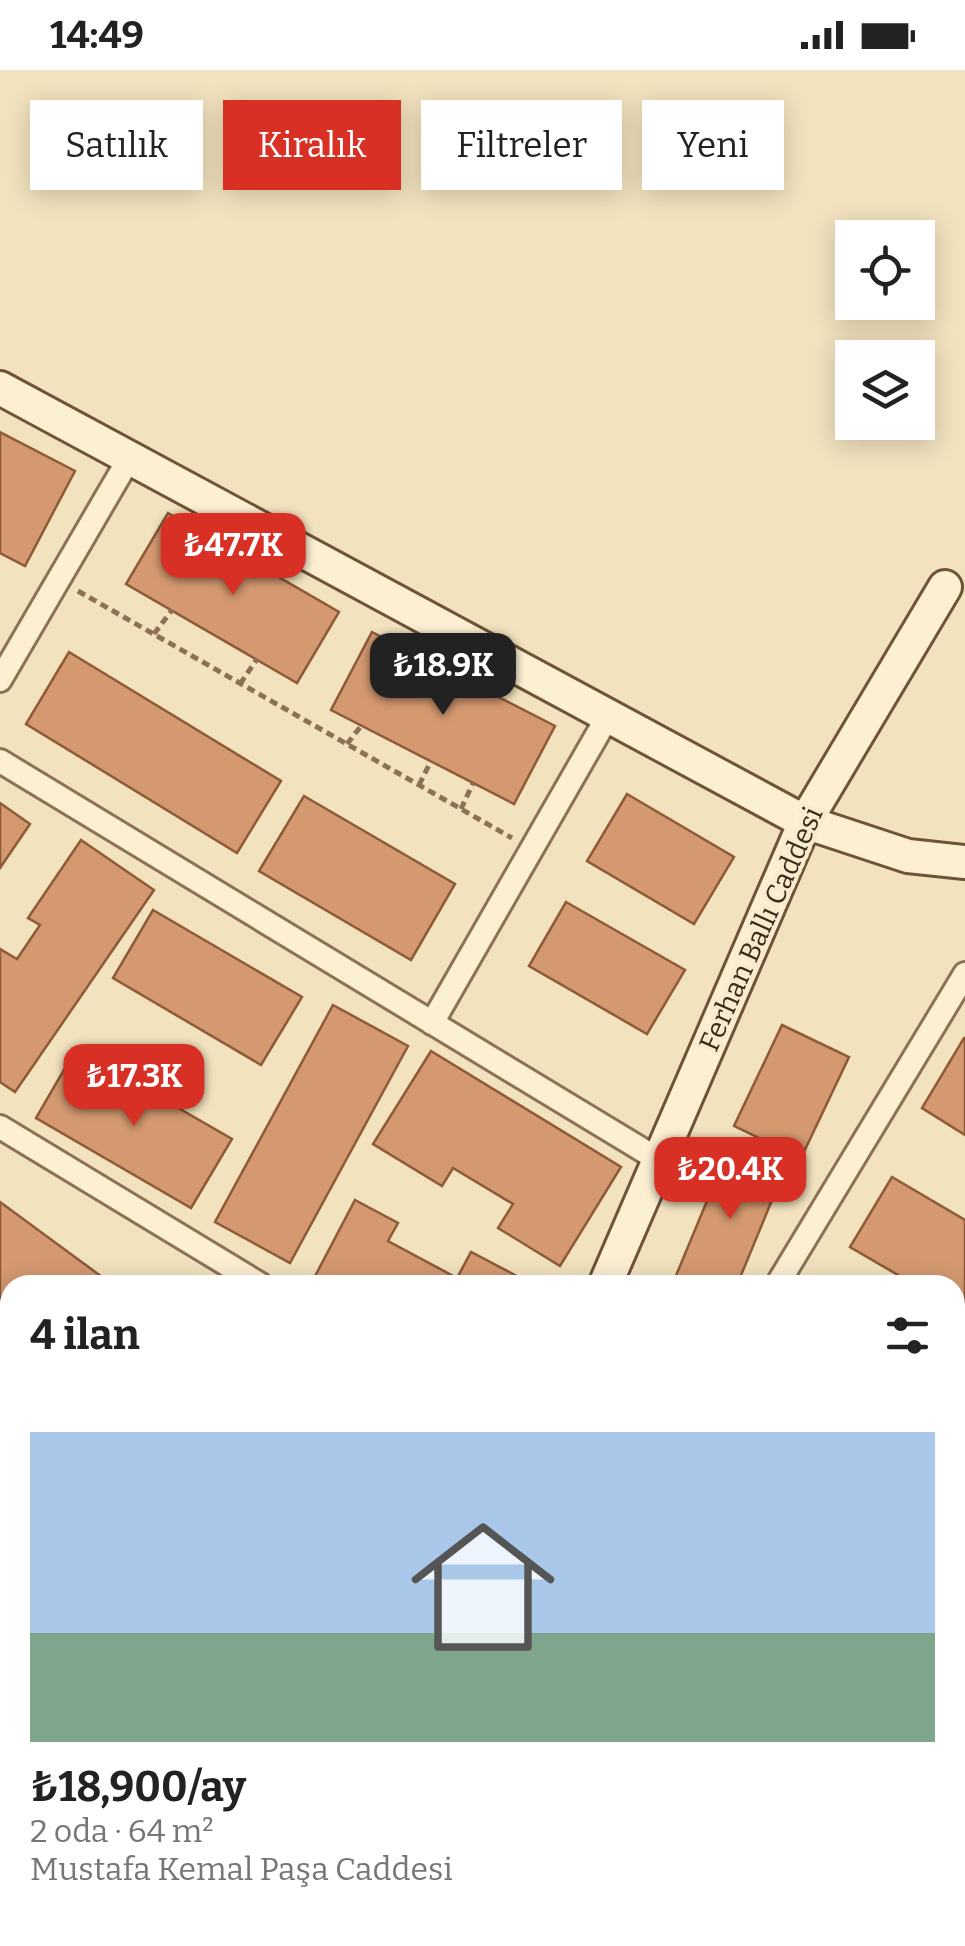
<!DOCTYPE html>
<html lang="tr">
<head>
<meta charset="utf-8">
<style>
  body { margin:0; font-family:Bitter,serif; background:#f2f2f2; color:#222; height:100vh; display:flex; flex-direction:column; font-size:38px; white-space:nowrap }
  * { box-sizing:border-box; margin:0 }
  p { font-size:32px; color:#767676 }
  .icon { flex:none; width:55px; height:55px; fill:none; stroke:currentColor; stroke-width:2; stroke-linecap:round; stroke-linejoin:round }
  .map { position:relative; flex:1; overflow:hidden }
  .details { position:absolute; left:0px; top:1205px; width:965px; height:672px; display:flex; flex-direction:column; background:#fff; border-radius:30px 30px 0 0; box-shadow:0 5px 25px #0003 }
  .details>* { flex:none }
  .guide { position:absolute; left:30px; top:30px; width:905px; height:90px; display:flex; gap:20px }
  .controls { position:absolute; left:835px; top:150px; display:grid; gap:20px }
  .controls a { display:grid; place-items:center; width:100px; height:100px; border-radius:0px; background:#fff; box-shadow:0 5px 25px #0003; font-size:50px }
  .price { position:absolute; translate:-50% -85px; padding:0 22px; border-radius:20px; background:#d93025; color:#fff; font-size:32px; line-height:65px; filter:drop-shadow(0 2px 5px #0008) }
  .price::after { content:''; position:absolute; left:50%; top:60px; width:30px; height:22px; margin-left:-15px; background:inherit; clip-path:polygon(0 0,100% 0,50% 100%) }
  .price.active { background:#222; color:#fff }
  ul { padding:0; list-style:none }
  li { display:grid; align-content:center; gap:20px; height:530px; padding:0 30px }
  li span { display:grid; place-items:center; height:310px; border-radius:0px; color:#555 }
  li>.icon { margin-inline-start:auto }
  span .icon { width:180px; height:180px; fill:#fffc; stroke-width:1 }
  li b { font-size:42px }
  h2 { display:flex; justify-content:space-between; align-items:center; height:120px; padding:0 30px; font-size:42px }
  .chip { padding:0 35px; border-radius:0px; background:#fff; box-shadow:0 5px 25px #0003; font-size:35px; line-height:90px }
  .chip.active { background:#d93025; color:#fff }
  .status { display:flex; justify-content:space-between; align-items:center; height:70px; padding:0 50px; background:#fff; direction:ltr }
  .status svg { height:28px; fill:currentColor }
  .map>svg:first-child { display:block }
</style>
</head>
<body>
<div class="status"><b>14:49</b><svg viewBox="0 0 49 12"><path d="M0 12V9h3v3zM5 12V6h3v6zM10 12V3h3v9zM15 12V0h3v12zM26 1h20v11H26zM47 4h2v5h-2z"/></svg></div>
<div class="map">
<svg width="965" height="1876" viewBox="0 0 965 1876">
  <rect width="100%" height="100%" fill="#f2e2be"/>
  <!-- building -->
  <g fill="#d49970" stroke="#8e5a38" stroke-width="2.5">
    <path d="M0,362l75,39 -50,95 -25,-13z"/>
    <path d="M168,443l171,99 -42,71 -171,-99z"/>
    <path d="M372,562l183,94 -41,78 -183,-94z"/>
    <path d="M69,582l212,129 -44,72 -211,-129z"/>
    <path d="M627,724l107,63 -40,67 -107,-63z"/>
    <path d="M304,726l151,88 -44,76 -152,-89z"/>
    <path d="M0,733l30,21 -30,44z"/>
    <path d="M81,770l73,50 -139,202 -15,-10v-133l17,10 23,-34 -12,-7z"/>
    <path d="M566,832l119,68 -38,64 -118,-68z"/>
    <path d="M153,840l149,87 -41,68 -148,-87z"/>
    <path d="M333,935l75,41 -118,217 -75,-41z"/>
    <path d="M782,955l67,32 -48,101 -67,-32z"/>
    <path d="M964,968h1v97l-43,-27z"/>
    <path d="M76,979l156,90 -41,69 -155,-90z"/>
    <path d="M431,981l190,116 -61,99 -62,-38 15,-24 -60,-36 -11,18 -69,-42z"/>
    <path d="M729,1078l55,23 -47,114h-44l-18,-7z"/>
    <path d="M892,1107l73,43v94l-10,-6v-23h-40l-65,-38z"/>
    <path d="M355,1130l43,23 -10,18 69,37 14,-26 63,33h-216l-6,-3z"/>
    <path d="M0,1132l113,83h-103v20l-10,-7z"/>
    <path d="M0,1272l10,7 -1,95 -9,-7z"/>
    <path d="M965,1442v42l-10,-7v-20z"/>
  </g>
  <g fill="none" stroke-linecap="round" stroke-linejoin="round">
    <!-- street casing -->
    <g stroke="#8c7255" stroke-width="28">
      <g id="street">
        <path d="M0,610l130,-223"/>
        <path d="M0,691l659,399"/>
        <path d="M432,953l176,-307"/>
        <path d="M0,1057l261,158"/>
        <path d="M777,1215l188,-311"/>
        <path d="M955,1384l10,-18"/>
        <path d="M0,1643l10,-68"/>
        <path d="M955,1728l10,-15"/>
        <path d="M423,1868l13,8"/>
        <path d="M618,1876l7,-8"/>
        <path d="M857,1876l6,-8"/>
      </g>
    </g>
    <!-- secondary casing -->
    <g stroke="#6e5338" stroke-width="38">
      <g id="secondary">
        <path d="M0,318l805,434 103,34 57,6"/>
        <path d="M605,1215l200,-463 140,-235"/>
        <path d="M955,1546l10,5"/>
        <path d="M348,1876l3,-8"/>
      </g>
    </g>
    <!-- path -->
    <g stroke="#8c7255" stroke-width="5" stroke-dasharray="8 5" stroke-linecap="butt">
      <path d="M78,521l434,247"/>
      <path d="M154,564l18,-24"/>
      <path d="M240,614l17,-25"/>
      <path d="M347,674l14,-18"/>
      <path d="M419,715l12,-24"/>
      <path d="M461,739l12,-26"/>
    </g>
    <!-- street -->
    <use href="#street" stroke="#fcefd2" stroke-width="22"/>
    <!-- secondary -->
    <use href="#secondary" stroke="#fcefd2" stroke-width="32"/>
  </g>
  <g text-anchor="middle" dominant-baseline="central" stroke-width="8" stroke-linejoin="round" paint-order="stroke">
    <!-- street labels -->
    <g font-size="28" fill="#3a2a1b" stroke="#f9ecce">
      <text transform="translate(761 859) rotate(-66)">Ferhan Ballı Caddesi</text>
    </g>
  </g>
</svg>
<div class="controls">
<a><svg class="icon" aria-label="locate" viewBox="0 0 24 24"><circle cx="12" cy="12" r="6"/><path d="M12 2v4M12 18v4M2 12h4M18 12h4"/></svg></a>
<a><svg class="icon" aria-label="layers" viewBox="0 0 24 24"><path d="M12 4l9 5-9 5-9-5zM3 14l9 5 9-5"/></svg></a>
</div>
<b class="price" style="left:233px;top:528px">₺47.7K</b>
<b class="price active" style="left:443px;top:648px">₺18.9K</b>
<b class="price" style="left:134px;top:1059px">₺17.3K</b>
<b class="price" style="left:730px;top:1152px">₺20.4K</b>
<div class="guide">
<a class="chip">Satılık</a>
<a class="chip active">Kiralık</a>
<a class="chip">Filtreler</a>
<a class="chip">Yeni</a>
</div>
<section class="details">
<h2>4 ilan<svg class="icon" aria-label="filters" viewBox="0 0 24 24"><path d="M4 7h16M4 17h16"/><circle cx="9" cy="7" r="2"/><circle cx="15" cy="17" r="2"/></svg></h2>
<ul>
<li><span style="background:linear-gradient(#a9c7e8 65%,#7fa58c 0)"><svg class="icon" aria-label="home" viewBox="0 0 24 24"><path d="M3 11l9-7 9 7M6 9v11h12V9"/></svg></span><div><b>₺18,900/ay</b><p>2 oda · 64 m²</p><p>Mustafa Kemal Paşa Caddesi</p></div></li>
</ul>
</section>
</div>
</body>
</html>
